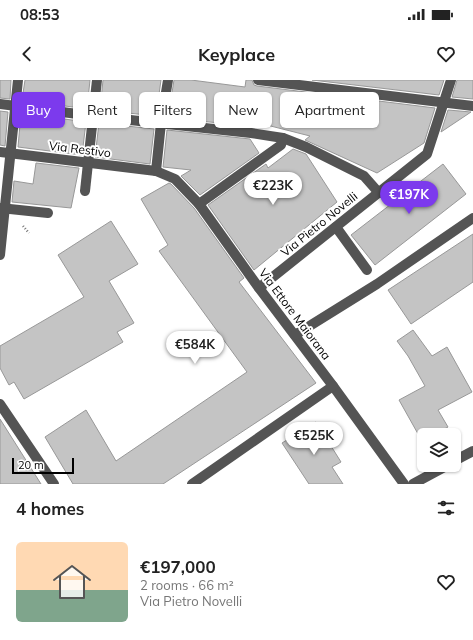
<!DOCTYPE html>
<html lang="en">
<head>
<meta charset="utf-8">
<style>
  body { margin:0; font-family:Mulish,sans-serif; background:#f2f2f2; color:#222; height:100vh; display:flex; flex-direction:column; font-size:15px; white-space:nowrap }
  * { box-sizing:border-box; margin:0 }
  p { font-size:13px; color:#767676 }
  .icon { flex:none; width:22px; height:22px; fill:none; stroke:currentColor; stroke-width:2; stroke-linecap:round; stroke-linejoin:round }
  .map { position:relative; height:404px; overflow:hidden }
  .details { display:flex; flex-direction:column; background:#fff; flex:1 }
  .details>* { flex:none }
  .top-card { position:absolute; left:12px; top:12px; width:449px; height:36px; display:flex; gap:8px }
  .buttons { position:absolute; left:417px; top:348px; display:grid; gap:8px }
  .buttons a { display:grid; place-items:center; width:44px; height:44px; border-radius:6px; background:#fff; box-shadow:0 1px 3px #0004; font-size:20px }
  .scale { position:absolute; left:12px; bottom:10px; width:62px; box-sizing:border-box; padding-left:4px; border:2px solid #000; border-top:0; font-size:11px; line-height:14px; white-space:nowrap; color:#000; -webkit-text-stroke:3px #fff; paint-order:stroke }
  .price { position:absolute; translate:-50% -34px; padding:0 9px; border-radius:14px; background:#fff; color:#222; font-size:13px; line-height:26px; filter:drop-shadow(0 1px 2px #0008) }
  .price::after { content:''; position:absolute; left:50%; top:24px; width:12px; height:9px; margin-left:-6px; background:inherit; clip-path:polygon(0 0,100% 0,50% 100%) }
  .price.selected { background:#7c3aed; color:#fff }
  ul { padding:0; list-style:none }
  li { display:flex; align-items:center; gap:12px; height:100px; padding:0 16px }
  li span { display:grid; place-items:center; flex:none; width:112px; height:80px; border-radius:6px; color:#555 }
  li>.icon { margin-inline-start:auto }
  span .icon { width:48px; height:48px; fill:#fffc; stroke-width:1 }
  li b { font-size:17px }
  h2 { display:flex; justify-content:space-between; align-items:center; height:48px; padding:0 16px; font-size:17px }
  .tag { padding:0 14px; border-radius:6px; background:#fff; box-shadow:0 1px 3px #0004; font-size:14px; line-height:36px }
  .tag.selected { background:#7c3aed; color:#fff }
  .status { display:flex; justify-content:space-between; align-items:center; height:28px; padding:0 20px; background:#fff; direction:ltr }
  .status svg { height:11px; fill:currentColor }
  header { display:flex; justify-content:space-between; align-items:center; height:52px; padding:0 16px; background:#fff; font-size:18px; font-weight:700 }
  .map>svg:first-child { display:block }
</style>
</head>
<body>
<div class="status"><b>08:53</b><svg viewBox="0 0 49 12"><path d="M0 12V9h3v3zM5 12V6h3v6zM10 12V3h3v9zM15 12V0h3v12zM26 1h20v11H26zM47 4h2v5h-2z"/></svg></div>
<header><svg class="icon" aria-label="back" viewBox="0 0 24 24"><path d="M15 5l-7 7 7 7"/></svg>Keyplace<svg class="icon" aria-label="heart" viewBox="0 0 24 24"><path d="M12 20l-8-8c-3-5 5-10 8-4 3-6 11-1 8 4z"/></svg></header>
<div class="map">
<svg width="473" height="404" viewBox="0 0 473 404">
  <rect width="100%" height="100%" fill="#fff"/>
  <!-- building -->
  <g fill="#c4c4c4" stroke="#989898">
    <path d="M0,0h11l-1,19 -10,-1z"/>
    <path d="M25,0h65l-3,29 -65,-9z"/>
    <path d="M103,0h58l-5,36 -56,-6z"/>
    <path d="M174,0h17l54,7 1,-7h6l2,5 3,1 178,22 -11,35 -47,30 -72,-33 5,-4 -75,-19 6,8 -73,-7z"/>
    <path d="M312,0h132l-5,15z"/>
    <path d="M457,0h16v19l-21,-2z"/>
    <path d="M448,30l23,2 -30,20z"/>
    <path d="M0,31l8,1 -3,34 -5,-1z"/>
    <path d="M21,33l65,9 -4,33 -64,-8z"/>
    <path d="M99,43l55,6 -4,35 -55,-7z"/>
    <path d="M167,50l83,9 9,14 -59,42 -19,-19 10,-6 -28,-3z"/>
    <path d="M293,69l13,5 31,48 -83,68 -46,-65 58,-41 2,4z"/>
    <path d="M36,83l43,5 -8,40 -59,-6 2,-21 19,3z"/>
    <path d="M443,84l23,30 -91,71 -24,-30z"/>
    <path d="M169,103l2,1 23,24 50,70 -5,4 77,101 -153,101h-90l-28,-47 41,-27 30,51 131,-89 -88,-121 9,-6 -27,-46z"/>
    <path d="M111,141l27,43 -29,17 25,42 -17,9 6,10 -99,57 -10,-17 -5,3 -9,-17v-22l84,-49 -26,-42z"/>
    <path d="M473,154v48l-62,42 -23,-34z"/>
    <path d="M413,250l19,26 15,-9 25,45 -34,18 10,17 -15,8h-9v5l-2,1 -23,-41 26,-14 -17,-30 -11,-15z"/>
    <path d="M0,339l41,65h-41z"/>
    <path d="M316,342l25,40 -9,5 11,17h-34l-27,-41z"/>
  </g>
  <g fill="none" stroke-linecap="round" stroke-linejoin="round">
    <!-- path -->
    <path stroke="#767676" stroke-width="2.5" stroke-dasharray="1 2" stroke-linecap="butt" d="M23,146l6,7"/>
    <!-- minor -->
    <g stroke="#545454" stroke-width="10">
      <path d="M258,0l215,26"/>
      <path d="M0,24l93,12 158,17 32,5 23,9 58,29 15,17"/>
      <path d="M0,72l156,19 19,8 24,25 60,84 74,98 71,98"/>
      <path d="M156,91l5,-48 7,-43"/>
      <path d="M85,111l12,-111"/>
      <path d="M199,124l82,-59 2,-7"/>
      <path d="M0,128l48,5"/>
      <path d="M336,147l31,43"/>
      <path d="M0,175l18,-175"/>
      <path d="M259,208l168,-134 24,-74"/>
      <path d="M295,255l82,-51 96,-66"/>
      <path d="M0,324l54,80"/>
      <path d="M454,381l19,-10"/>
      <path d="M192,404l141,-98"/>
      <path d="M413,404l35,-19"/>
    </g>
  </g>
  <g text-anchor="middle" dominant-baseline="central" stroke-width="4" stroke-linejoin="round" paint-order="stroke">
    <!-- street labels -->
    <g font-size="12" fill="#000" stroke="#fff">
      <text transform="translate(80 69) rotate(7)">Via Restivo</text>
      <text transform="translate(319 144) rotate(-39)">Via Pietro Novelli</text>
      <text transform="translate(295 234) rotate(53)">Via Ettore Maiorana</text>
    </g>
  </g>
</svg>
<div class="buttons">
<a><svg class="icon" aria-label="layers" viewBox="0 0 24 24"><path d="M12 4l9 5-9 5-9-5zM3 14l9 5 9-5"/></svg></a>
</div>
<div class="scale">20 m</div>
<b class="price" style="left:273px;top:126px">€223K</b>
<b class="price selected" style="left:409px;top:135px">€197K</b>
<b class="price" style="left:195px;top:285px">€584K</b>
<b class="price" style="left:314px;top:376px">€525K</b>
<div class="top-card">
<a class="tag selected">Buy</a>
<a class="tag">Rent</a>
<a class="tag">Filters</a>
<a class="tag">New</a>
<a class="tag">Apartment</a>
</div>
</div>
<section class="details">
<h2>4 homes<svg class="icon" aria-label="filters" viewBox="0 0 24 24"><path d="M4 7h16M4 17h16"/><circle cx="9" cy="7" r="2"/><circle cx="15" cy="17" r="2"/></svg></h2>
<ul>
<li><span style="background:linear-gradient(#ffd9b3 60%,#7fa58c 0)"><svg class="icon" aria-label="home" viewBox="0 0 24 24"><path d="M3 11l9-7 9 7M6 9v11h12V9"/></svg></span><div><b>€197,000</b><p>2 rooms · 66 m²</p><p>Via Pietro Novelli</p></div><svg class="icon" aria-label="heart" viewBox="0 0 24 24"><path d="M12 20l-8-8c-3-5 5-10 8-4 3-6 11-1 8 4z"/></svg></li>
</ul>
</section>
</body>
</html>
